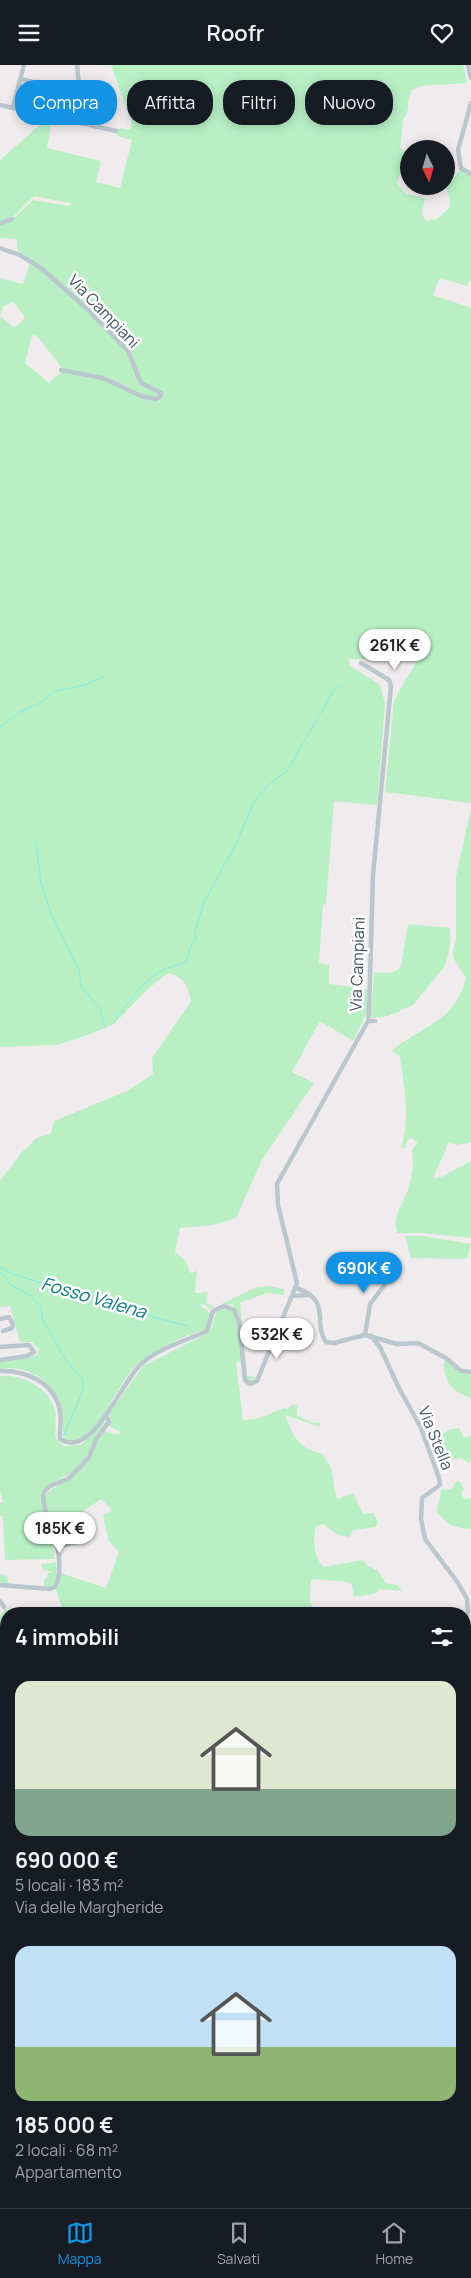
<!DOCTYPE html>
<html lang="it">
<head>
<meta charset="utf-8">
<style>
  body { margin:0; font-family:Manrope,sans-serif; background:#242831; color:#f1f3f6; height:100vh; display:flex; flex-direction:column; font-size:19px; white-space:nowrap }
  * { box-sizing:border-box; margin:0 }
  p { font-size:16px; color:#9ea1a6 }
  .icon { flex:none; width:28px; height:28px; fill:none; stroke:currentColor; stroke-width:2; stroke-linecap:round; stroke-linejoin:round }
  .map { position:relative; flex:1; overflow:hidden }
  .sheet { position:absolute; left:0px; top:1542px; width:471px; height:601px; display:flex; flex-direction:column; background:#171b24; border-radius:20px 20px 0 0; box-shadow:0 2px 12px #0003 }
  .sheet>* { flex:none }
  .guide { position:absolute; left:15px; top:15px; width:441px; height:45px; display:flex; gap:10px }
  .needle { width:32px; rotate:175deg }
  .controls { position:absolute; left:400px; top:75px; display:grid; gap:10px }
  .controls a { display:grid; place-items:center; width:55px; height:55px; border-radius:50%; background:#171b24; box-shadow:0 2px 12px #0003; font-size:25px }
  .price { position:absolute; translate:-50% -42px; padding:0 11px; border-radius:18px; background:#fff; color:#222; font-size:16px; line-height:32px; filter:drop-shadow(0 1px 2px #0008) }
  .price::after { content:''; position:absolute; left:50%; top:30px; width:15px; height:11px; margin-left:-8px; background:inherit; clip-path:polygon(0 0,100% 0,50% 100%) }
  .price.selected { background:#1393e3; color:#fff }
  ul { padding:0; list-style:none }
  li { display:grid; align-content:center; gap:10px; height:265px; padding:0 15px }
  li span { display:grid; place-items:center; height:155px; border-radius:15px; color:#555 }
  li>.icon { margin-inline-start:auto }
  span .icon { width:90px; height:90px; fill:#fffc; stroke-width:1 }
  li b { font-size:21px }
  h2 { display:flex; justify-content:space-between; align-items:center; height:60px; padding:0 15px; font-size:21px }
  .tag { padding:0 18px; border-radius:20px; background:#171b24; box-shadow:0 2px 12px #0003; font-size:18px; line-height:45px }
  .tag.selected { background:#1393e3; color:#fff }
  header { display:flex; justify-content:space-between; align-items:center; height:65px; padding:0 15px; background:#171b24; font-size:22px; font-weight:600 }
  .dock { display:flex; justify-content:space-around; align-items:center; height:70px; border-top:1px solid #363941; background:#171b24; font-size:14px; color:#9ea1a6 }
  .dock a { display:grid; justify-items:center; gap:2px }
  .dock .selected { color:#1393e3 }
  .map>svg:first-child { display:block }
</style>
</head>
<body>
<header><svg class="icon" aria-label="menu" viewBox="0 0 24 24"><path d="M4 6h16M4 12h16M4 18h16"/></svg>Roofr<svg class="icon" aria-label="heart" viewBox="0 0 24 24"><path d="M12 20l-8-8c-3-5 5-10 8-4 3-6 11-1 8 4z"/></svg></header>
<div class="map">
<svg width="471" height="2143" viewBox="0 0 471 2143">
  <rect width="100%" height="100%" fill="#f0eced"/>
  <!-- green -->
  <g fill="#b8f0c4" fill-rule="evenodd">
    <path d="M111,0h352l4,18 -46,3 -9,4 -3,9 -2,15 -4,6 -3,29 9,3 -6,11 -6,20 9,11 19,4 -3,16 4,7 11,-2 12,-11 1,-8 -4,-12 15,-19 10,6v107l-2,-1 -2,5 -27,-8 -7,17 38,13v495l-86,-11 9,-92 29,-49 -3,-16 -6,-2 -39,12 -10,14h-16v6l31,20 5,18 -8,102 -43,-4 -8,103 -3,1 -4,58 10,2v19l38,5v23l-14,29 -33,-20 -28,51 22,11 -52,77 -26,58 -24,7 -32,3 -5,24 11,9 4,12 7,-2 -2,22 13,-1 -2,11 8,4 -3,2 -7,-5 -4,1 11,9 -5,15c-23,7 -49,19 -68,34 -21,18 -39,81 -72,78 -6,-9 -2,-20 -4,-31 -5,-28 -35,-46 -62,-41v-7l37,-7 2,-6 -7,-7h-12l-10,-36 -10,1v-126l21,-28 16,-15 14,-5 3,-12 73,-30 26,-17 -1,-16 39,-57c-2,-14 -8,-25 -23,-28l-19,15 -35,36 -23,10 -34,11 -57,2v-769l23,6 8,-25 -14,-9v-11l-17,-1v-13l11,-4 22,-21 36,6 1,-3 -36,-7 -20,20 -14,6v-62l48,-42 4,1 -5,29 54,13 -5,21 24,6 12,-48 -15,-4 -1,-5 4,-3 10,2 2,-6zM13,236l12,17 -11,10 -14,-12 3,-9zM32,270l5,1 25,32 -1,4 -12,11 -24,-20z"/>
    <path d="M471,744v333l-14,3 -8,-3 -16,36 8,-1 30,-16v77l-48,-5h-25c-8,-15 6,-29 10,-44 4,-13 6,-25 4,-39l6,-8 -7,-4 -4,3 -2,7h-4c10,-32 3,-59 -1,-92l-9,-5c31,-26 63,-27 75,-73l-12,-19 -1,-7 3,-14v-62z"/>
    <path d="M408,859l42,4v18l-5,20 -32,39 -25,11 -17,2 3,-46c11,1 20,3 27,-6z"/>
    <path d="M405,1171h18l48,8 -4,15 -56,-1z"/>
    <path d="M268,1221l16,3v6l-17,-2 -27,10 7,73 9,1 -6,5 -3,-2 -10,-68 -5,-8 -9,1v-2l34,-16z"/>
    <path d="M223,1243l10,3 4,11 4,40 -5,1 7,57 16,-2 25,-10 3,1 7,-5 3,2v9l13,7 11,1 -1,4 -35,-12c9,23 13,33 38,39 3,7 8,11 9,19 2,10 2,17 5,26l16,-6 10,21 10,-1 5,9 -2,5 -23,3 -3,7 -12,-2 -14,-11 -8,2c-3,14 -3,31 8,41l39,-7 5,6 9,4 9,13 11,2 5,6 -21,-2 -7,5 -20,3 -2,-12 -5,-3 -32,-3 -4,1 -1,20 3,14h-255l4,-7 -6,-17 4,-19 6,4 40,13 13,-36 -11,-12 -5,-25 10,-4 -12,-12 -46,32 -10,-30v-7l31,-20 29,-43 9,3 8,-1 -13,-7 2,-3 -2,-9 34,-48 65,-33 4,-6 4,-15z"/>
    <path d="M446,1295l16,13 9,2v23c-19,-7 -24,-12 -28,-33z"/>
    <path d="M0,1311c23,-2 49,12 55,35 2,9 -1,19 1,28l7,7 18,-1 23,-24 2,2c-11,15 -17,34 -30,46 -11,10 -25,12 -35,23l14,67 -50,1 -2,-43 -3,-1v-13l3,-1 -3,-12z"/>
    <path d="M459,1363l5,10 7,-3v26l-3,2 -6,-5 -25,3 -7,-16 18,-15z"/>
    <path d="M459,1416l5,7 -3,6 3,5 7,-1v31c-17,-1 -24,-4 -34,-18l4,-21 11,-1 3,-6z"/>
    <path d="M56,1497l1,18 -5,7 -44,-2 -8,-3v-8l7,2 2,9 35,2v-8h3l1,-6 5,-1 -10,-2 -2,-6z"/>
    <path d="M6,1544l8,4 -8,1 -2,29 2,9v551h459v-456l6,1v460h-471v-309l4,-19 -4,-2v-209l3,-16h-3v-37z"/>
  </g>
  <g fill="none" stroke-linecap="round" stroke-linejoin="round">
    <!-- stream -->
    <g stroke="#84ebee" stroke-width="1">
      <path d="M0,662l20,-15 22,-10 13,-11 30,-6 20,-9"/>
      <path d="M36,777l5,41 11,34 27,53 2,16 19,23 5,18"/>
      <path d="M114,958c13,-19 30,-44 51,-54 8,-4 15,-3 22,-8l4,-16 5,-7 -1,-6 9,-30 32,-58 18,-42 14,-17 19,-14 47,-81 7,-5"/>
      <path d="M0,1202l13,7 78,25 50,11 12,7 35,9"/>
      <path d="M0,1207l12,14 18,9 11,12 1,11 23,41 18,21v10l-20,47"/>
      <path d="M465,1686l6,2"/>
      <path d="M465,1722h6"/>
      <path d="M83,2138l5,5"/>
      <path d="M192,2138l1,5"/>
    </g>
    <!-- minor -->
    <g stroke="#bac7cd" stroke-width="4.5">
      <path d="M468,0l3,13"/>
      <path d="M21,14l55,14"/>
      <path d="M471,38l-13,47 3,18 10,6"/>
      <path d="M0,40l116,26"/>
      <path d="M13,42l11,-42"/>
      <path d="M70,55l9,-36 -2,-19"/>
      <path d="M0,159l12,-5"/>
      <path d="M0,183l20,7 21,13 44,39 43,44 13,32 20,10 -1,3 -4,3 -15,-3 -38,-18 -42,-8"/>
      <path d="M368,956h7"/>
      <path d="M296,1223c37,12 16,34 30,54l8,1 31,-8 32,9 21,-1 28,15 15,13 10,1"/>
      <path d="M292,1231l16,-1"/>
      <path d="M0,1254l9,-2 4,7 -1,4 -9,3"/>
      <path d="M365,1270l5,-31 27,-35"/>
      <path d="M371,1271l9,11 19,41 22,40 18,50 1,7 -18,13 -1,21 4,20 33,44 9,16 1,12 -3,16"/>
      <path d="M0,1282l29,-2 5,7 -7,4 -27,4"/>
      <path d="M0,1306c26,-1 56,12 60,41 2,9 -1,18 0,27 32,22 63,-60 81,-75 18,-16 44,-23 66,-33l6,-20 11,-5 10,4 5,12 6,58 5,4 7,-3 40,-98 -19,-78 -1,-21 91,-163 1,-9 4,-137 18,-189 -2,-6 -28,-17"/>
      <path d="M53,1464l11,16 14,-4"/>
      <path d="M0,1520l50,4 5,-2c8,-15 3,-41 -2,-58 -4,-12 -12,-24 -9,-37l6,-6 18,-7 14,-14 7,-8 8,-19 12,-16 -3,-6"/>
      <path d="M0,1536l4,6"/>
      <path d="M465,1567l6,33"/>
      <path d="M465,1624l6,-3"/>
    </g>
  </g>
  <g text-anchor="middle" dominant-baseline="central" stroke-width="5" stroke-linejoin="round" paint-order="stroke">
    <!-- street labels -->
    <g font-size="16" fill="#44545b" stroke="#fff">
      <text transform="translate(104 246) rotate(46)">Via Campiani</text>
      <text transform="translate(357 899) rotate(-88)">Via Campiani</text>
      <text transform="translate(436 1373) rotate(68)">Via Stella</text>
    </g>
    <!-- water labels -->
    <g font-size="18" font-style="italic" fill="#0a8084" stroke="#fff">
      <text transform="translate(94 1232) rotate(16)">Fosso Valena</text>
    </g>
  </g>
</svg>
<div class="controls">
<a><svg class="needle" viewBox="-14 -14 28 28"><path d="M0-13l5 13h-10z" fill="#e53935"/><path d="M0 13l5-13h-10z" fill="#9ea1a6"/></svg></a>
</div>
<b class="price" style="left:395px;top:606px">261K €</b>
<b class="price selected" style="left:364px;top:1229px">690K €</b>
<b class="price" style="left:277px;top:1295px">532K €</b>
<b class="price" style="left:60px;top:1489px">185K €</b>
<div class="guide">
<a class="tag selected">Compra</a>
<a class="tag">Affitta</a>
<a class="tag">Filtri</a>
<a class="tag">Nuovo</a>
</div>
<section class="sheet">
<h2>4 immobili<svg class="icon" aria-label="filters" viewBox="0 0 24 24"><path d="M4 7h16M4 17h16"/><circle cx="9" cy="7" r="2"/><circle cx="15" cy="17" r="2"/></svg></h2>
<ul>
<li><span style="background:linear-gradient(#dfe7d0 70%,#7fa58c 0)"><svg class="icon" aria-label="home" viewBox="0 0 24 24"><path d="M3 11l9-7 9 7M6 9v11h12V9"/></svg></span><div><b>690 000 €</b><p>5 locali · 183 m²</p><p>Via delle Margheride</p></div></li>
<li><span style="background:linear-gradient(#bfe0f5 65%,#8fb573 0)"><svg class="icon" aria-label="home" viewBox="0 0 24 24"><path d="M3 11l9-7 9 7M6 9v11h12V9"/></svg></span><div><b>185 000 €</b><p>2 locali · 68 m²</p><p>Appartamento</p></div></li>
</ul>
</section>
</div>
<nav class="dock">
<a class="selected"><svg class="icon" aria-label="map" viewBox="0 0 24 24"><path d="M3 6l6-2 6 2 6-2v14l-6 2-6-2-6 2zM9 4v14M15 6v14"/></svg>Mappa</a>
<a><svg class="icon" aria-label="saved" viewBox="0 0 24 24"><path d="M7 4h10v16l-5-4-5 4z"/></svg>Salvati</a>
<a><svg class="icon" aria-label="home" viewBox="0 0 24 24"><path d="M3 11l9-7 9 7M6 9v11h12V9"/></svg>Home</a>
</nav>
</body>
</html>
